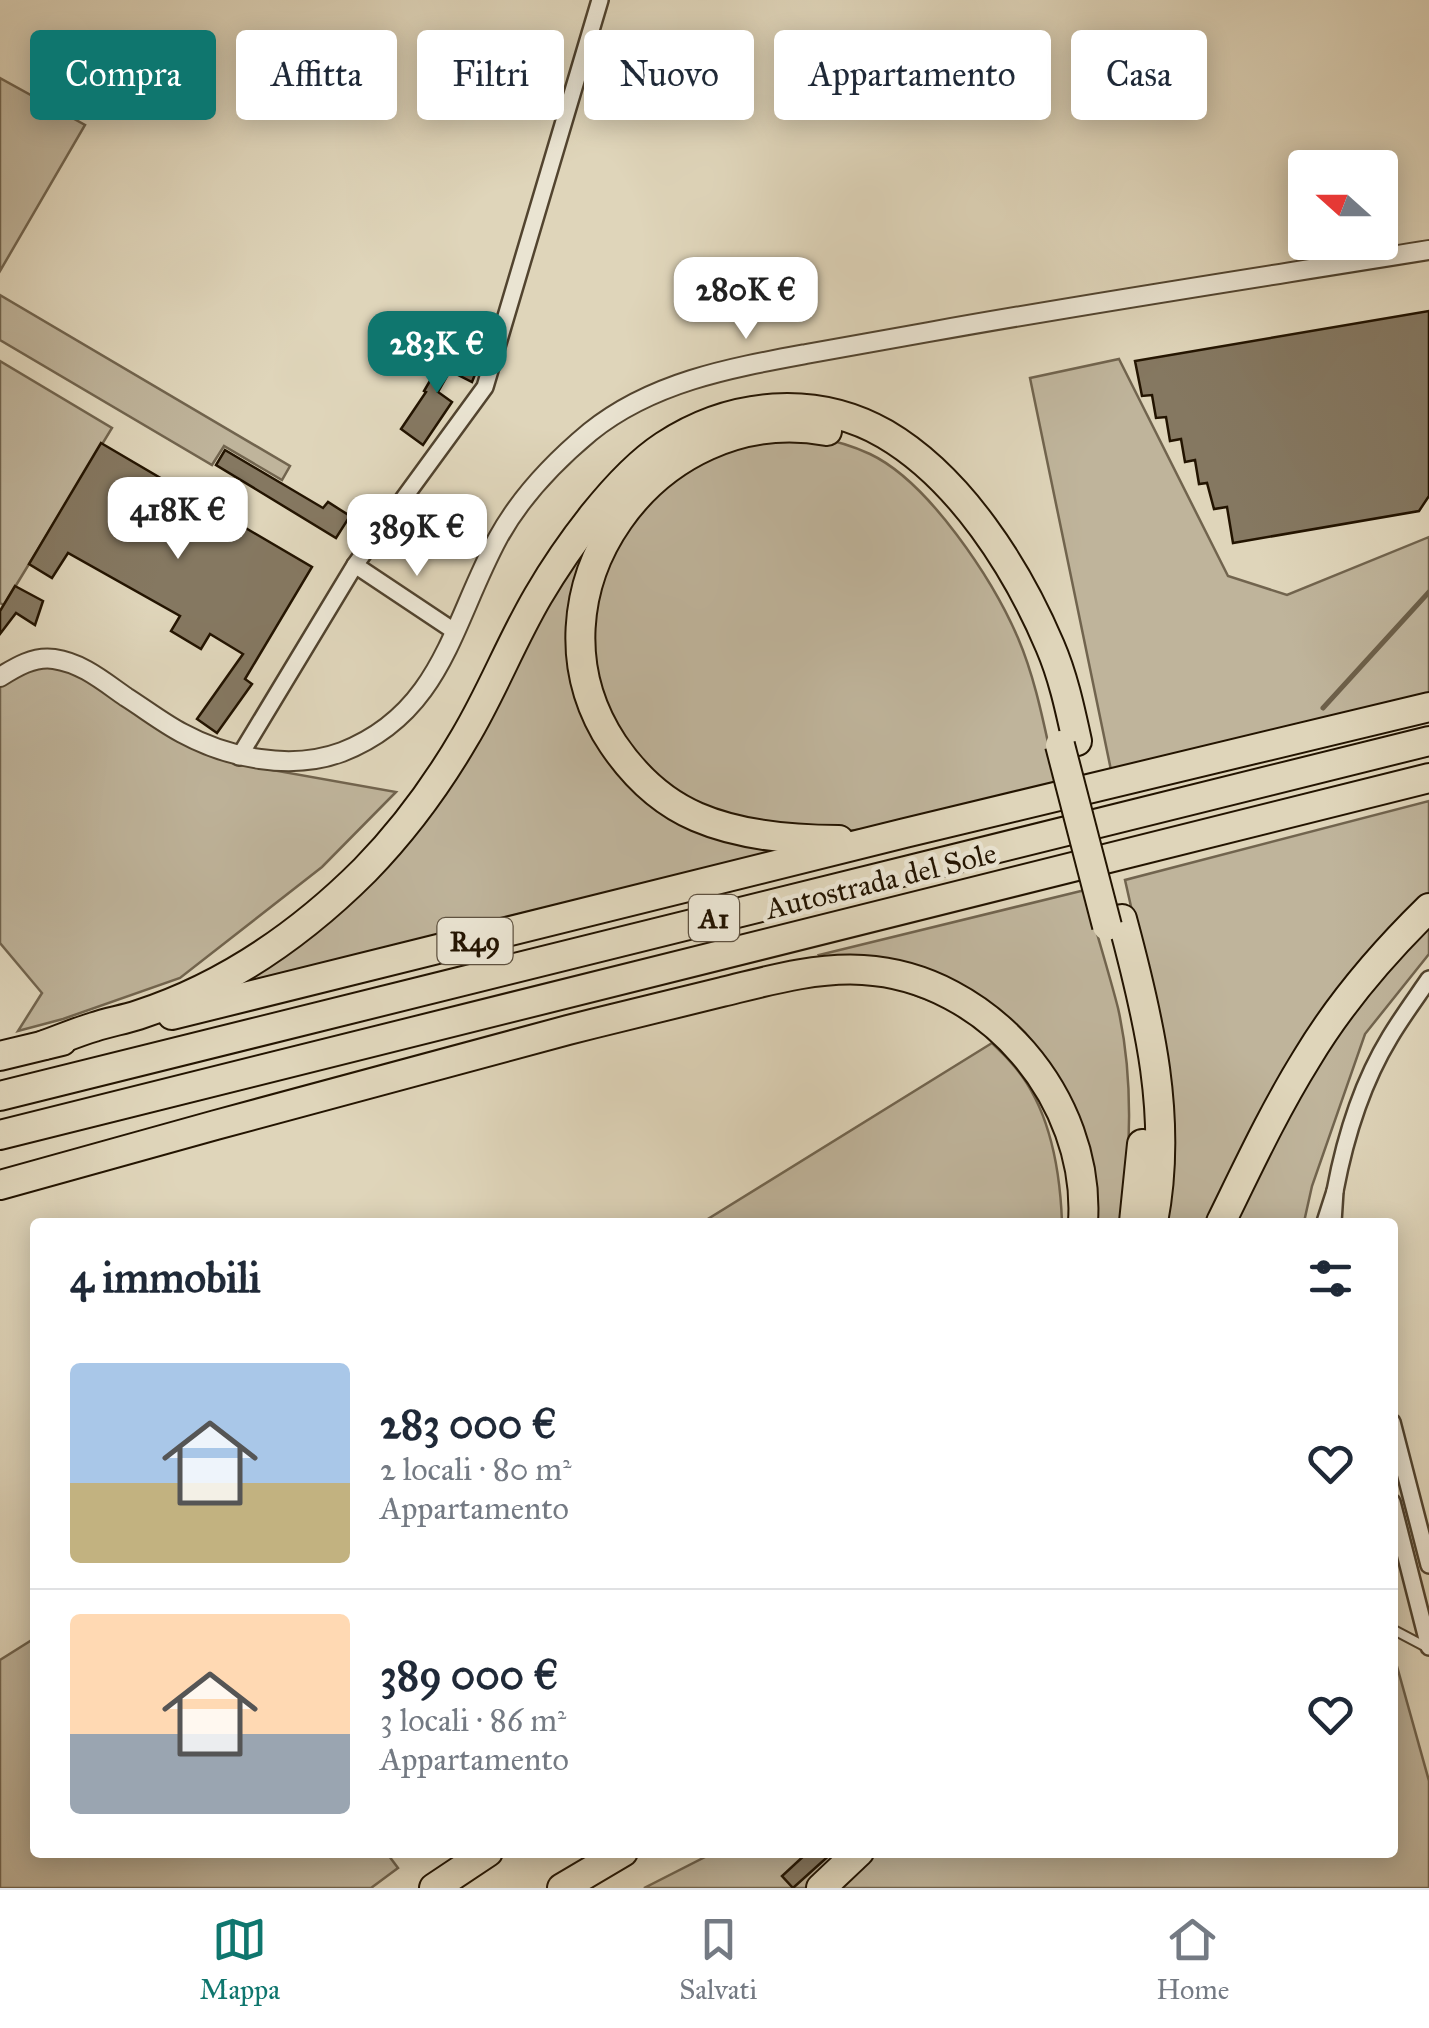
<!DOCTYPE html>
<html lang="it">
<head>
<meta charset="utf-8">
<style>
  body { margin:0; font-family:"IM FELL Great Primer",serif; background:#f6f6f7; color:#1f2937; height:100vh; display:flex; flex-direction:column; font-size:38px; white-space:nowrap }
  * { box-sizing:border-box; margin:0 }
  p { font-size:32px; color:#747a83 }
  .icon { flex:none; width:55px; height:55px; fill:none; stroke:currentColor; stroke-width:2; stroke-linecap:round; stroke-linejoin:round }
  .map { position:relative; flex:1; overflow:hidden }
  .sheet { position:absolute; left:30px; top:1218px; width:1368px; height:640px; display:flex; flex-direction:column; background:#fff; border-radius:10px; box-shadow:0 5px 25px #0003 }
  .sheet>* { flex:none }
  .top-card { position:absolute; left:30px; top:30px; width:1370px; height:90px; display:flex; gap:20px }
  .needle { width:65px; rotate:291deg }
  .tools { position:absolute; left:1288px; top:150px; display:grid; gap:20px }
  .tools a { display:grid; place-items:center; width:110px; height:110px; border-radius:10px; background:#fff; box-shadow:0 5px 25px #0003; font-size:50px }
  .price { position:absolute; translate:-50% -85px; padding:0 22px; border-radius:20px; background:#fff; color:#222; font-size:32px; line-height:65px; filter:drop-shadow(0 2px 5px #0008) }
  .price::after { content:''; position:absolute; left:50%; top:60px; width:30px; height:22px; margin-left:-15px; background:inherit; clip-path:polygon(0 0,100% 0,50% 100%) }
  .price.on { background:#0f766e; color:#fff }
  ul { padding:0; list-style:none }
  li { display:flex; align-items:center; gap:30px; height:250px; padding:0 40px }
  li+li { border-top:2px solid #e0e1e3 }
  li span { display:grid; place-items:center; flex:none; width:280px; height:200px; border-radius:10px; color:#555 }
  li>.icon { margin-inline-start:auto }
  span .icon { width:120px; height:120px; fill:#fffc; stroke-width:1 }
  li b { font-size:42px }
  h2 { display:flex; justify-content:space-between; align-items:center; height:120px; padding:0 40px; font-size:42px }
  .pill { padding:0 35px; border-radius:10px; background:#fff; box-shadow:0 5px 25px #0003; font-size:35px; line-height:90px }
  .pill.on { background:#0f766e; color:#fff }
  .tab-bar { display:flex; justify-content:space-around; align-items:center; height:140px; border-top:2px solid #e0e1e3; background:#fff; font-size:28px; color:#747a83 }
  .tab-bar a { display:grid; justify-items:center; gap:5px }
  .tab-bar .on { color:#0f766e }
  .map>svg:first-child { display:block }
</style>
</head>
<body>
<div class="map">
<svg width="1429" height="1888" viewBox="0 0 1429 1888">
  <rect width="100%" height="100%" fill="#dfd5ba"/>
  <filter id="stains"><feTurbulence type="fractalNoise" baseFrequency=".002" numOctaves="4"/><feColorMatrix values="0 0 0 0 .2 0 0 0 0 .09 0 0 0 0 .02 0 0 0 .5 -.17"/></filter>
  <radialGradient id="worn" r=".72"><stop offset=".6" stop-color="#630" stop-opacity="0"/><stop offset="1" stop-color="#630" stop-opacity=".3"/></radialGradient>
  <!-- green -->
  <g fill="#bfb49b" stroke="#71644e" stroke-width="2.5">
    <path d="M0,78l85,47 -85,146z"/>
    <path d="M0,295l290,171 -8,14 -58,-34 -12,19 -212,-125z"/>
    <path d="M1119,359l109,217 59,19 142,-58v163l-317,75 -82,-397z"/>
    <path d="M0,361l112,67 -108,177 -4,-2z"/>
    <path d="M811,436c21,4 40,9 59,18 59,28 123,126 148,184 20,47 28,99 40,149l-181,41 -52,5 -90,-11 -85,-43 -55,-87 -3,-100 54,-97 80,-51z"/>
    <path d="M602,516l-29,88 45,162 170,88 -558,136 133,-110 166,-257z"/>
    <path d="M48,658l190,106 158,28 -74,75 -142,111 -117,41 -45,12 24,-38 -42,-50v-265z"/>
    <path d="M1429,801v94l-111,122 -62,103 -50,102h-45l-15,-249 -21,-93z"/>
    <path d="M1085,890c10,39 23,79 33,118 16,71 13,144 3,214h-31l-73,-188 -194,-74 -4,-5z"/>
    <path d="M1429,920v34l-64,80 -53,152 -8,36h-75l78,-151 88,-118z"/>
    <path d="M992,1043c7,7 16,15 22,23 36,42 46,103 48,156h-359z"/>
    <path d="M35,1638v214h351l12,16 -27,20h-371v-228z"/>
    <path d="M1393,1652l36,129v107h-597l40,-35 520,-1z"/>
    <path d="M713,1853h131l-38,35h-162z"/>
  </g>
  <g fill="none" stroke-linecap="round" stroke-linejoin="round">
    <!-- stream -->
    <path stroke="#6d604a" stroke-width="5" d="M1323,708l106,-116"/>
  </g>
  <!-- building -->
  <g fill="#857861" stroke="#231401" stroke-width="2.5">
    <path d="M1429,311v185l-10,15 -186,32 -6,-36 -13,2 -7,-26 -8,1 -4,-24 -10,2 -4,-23 -11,2 -4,-24 -10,1 -4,-23 -10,1 -7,-35z"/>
    <path d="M397,315l21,13 -20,33 -21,-12z"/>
    <path d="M452,343l10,6 -3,7 19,11 -6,15 -22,-11 -12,21 14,10 -29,43 -22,-16 25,-37 -2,-1z"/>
    <path d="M101,443l211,124 -67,112 7,5 -35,49 -20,-14 46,-65 -33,-20 -9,15 -30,-18 9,-15 -112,-63 -16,25 -23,-14z"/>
    <path d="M225,450l98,58 5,-6 22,14 -14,22 -120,-73z"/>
    <path d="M15,586l28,15 -8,24 -19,-12 -16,21v-23z"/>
    <path d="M808,1852h25l-40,36 -11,-12z"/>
  </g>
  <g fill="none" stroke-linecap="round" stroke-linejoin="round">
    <!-- service casing -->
    <g stroke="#52442f" stroke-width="12">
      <path id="service" d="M1392,1629l36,19"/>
    </g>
    <!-- minor casing -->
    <g stroke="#52442f" stroke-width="20">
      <g id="minor">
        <path d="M355,565l99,66"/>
        <path d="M239,757l116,-192 130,-178 115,-387"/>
        <path d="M1335,1191c10,-53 27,-108 55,-154 12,-20 26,-39 39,-58"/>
        <path d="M1325,1222l10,-31 -2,31"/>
        <path d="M1392,1422l37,143"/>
        <path d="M1392,1502l37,145"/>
      </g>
    </g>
    <!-- tertiary casing -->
    <g stroke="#52442f" stroke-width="22">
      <path id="tertiary" d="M0,677c16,-10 34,-21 54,-18 28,4 49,22 72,38 19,12 37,26 56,36 46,25 109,38 160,19 100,-39 110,-129 156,-214 23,-42 56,-76 92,-106 62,-50 140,-64 216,-78 41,-7 82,-15 123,-22 166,-30 333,-55 500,-82"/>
    </g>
    <!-- motorway casing -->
    <g stroke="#231401" stroke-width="32">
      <g id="motorway">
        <path d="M827,431c-171,-32 -313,164 -214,313 21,31 49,58 84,73 44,19 95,23 142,23"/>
        <path d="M1122,919c27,100 51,200 31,303"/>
        <path d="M172,1015l733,-182 524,-126"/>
        <path d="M44,1045c17,-6 33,-13 50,-18 14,-5 29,-7 44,-12 86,-28 163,-81 227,-145 39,-40 72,-85 100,-133 27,-45 46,-95 73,-141 28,-48 79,-119 126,-150 67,-44 151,-52 221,-12 75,44 132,134 165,212 13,30 20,63 27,95"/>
        <path d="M0,1056l62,-15"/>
        <path d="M0,1096l1429,-355"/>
        <path d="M0,1135l1429,-357"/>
        <path d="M0,1185c189,-53 378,-105 568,-155 51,-13 102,-25 154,-38 45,-11 94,-25 141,-22 125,7 228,129 220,252"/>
        <path d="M1134,1222l8,-78"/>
        <path d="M1221,1222c27,-55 53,-111 86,-164 33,-55 76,-105 122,-150"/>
        <path d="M434,1888l54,-36"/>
        <path d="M562,1888l61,-36"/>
        <path d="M821,1888l38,-36"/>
      </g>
    </g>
    <!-- service -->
    <use href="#service" stroke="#eae4d2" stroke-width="8"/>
    <!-- minor -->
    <use href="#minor" stroke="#eae4d2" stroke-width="15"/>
    <!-- tertiary -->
    <use href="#tertiary" stroke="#eae4d2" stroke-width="18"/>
    <!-- motorway -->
    <use href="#motorway" stroke="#dfd5ba" stroke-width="28"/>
    <!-- motorway-bridge casing -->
    <g stroke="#231401" stroke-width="32" stroke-linecap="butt">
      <path id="motorway-bridge" d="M1060,745l47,181"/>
    </g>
    <!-- motorway-bridge -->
    <use href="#motorway-bridge" stroke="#dfd5ba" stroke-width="28"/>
  </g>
  <g text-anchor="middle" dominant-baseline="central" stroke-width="9" stroke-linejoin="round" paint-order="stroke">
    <!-- shield labels -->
    <g fill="#eae4d2" stroke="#5f5240" stroke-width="2.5">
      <rect x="689" y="895" width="50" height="46" rx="8"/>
      <rect x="437.5" y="918" width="75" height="46" rx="8"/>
    </g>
    <g font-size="28" font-weight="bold" fill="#231401">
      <text x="714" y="918">A1</text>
      <text x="475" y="941">R49</text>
    </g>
    <!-- street labels -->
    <g font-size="30" fill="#231401" stroke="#eae4d2">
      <text transform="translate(881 881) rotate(-14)">Autostrada del Sole</text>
    </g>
  </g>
  <rect width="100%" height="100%" filter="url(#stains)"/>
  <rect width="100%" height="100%" fill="url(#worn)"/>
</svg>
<div class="tools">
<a><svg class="needle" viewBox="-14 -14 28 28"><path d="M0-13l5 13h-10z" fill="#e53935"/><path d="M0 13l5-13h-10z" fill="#747a83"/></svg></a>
</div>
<b class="price" style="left:746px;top:342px">280K €</b>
<b class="price on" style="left:437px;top:396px">283K €</b>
<b class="price" style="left:178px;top:562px">418K €</b>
<b class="price" style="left:417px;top:579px">389K €</b>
<div class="top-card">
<a class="pill on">Compra</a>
<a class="pill">Affitta</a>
<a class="pill">Filtri</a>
<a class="pill">Nuovo</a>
<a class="pill">Appartamento</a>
<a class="pill">Casa</a>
</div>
<section class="sheet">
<h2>4 immobili<svg class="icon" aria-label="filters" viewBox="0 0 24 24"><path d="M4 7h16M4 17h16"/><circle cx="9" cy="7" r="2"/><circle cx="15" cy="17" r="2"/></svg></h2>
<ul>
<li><span style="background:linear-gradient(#a9c7e8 60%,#c2b280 0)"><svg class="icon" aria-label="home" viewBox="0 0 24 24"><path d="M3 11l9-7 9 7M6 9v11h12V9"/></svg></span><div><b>283 000 €</b><p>2 locali · 80 m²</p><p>Appartamento</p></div><svg class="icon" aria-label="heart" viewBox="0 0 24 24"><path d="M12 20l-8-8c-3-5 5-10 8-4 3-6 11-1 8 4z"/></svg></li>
<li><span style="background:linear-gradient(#ffd9b3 60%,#9aa5b1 0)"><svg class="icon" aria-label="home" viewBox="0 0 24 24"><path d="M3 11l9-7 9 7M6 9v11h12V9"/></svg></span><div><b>389 000 €</b><p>3 locali · 86 m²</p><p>Appartamento</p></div><svg class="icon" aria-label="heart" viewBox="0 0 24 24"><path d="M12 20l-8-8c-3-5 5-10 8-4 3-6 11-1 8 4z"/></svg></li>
</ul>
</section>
</div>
<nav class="tab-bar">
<a class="on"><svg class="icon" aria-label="map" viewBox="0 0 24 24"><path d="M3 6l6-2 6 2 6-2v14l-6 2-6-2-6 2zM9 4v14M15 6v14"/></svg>Mappa</a>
<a><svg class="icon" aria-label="saved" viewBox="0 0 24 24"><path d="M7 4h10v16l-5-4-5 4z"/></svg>Salvati</a>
<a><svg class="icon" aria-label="home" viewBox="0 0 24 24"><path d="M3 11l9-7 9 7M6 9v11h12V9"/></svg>Home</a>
</nav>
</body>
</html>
